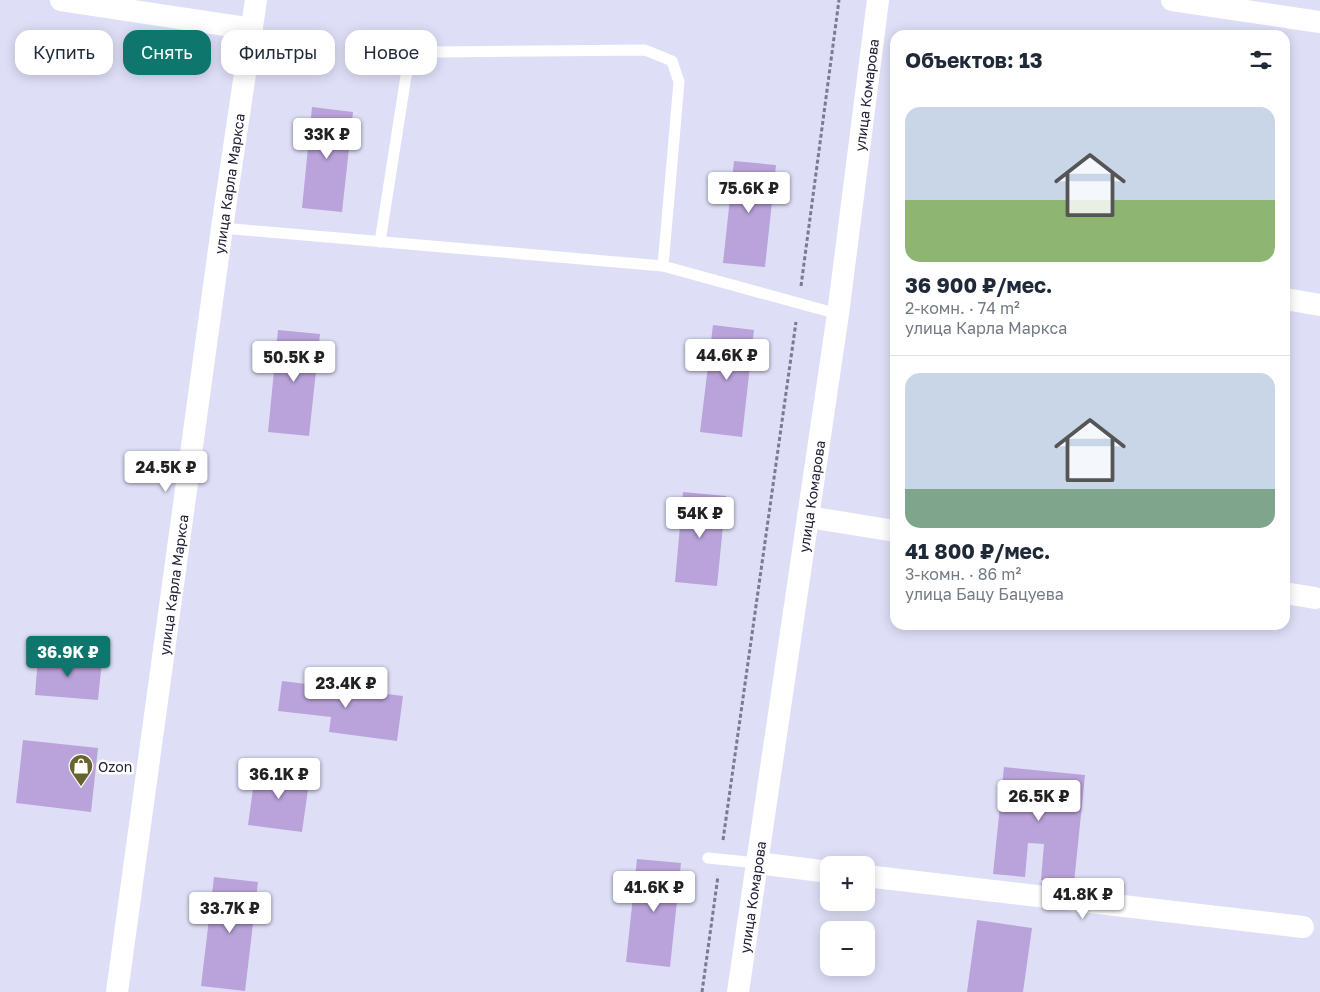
<!DOCTYPE html>
<html lang="ru">
<head>
<meta charset="utf-8">
<style>
  body { margin:0; font-family:"Golos Text",sans-serif; background:#f6f6f7; color:#1f2937; height:100vh; display:flex; flex-direction:column; font-size:19px; white-space:nowrap }
  * { box-sizing:border-box; margin:0 }
  p { font-size:16px; color:#747a83 }
  .icon { flex:none; width:28px; height:28px; fill:none; stroke:currentColor; stroke-width:2; stroke-linecap:round; stroke-linejoin:round }
  .map { position:relative; flex:1; overflow:hidden }
  .details { position:absolute; left:890px; top:30px; width:400px; height:600px; display:flex; flex-direction:column; background:#fff; border-radius:15px; box-shadow:0 2px 12px #0003 }
  .details>* { flex:none }
  .top-card { position:absolute; left:15px; top:30px; width:475px; height:45px; display:flex; gap:10px }
  .tools { position:absolute; left:820px; top:856px; display:grid; gap:10px }
  .tools a { display:grid; place-items:center; width:55px; height:55px; border-radius:10px; background:#fff; box-shadow:0 2px 12px #0003; font-size:25px }
  .price { position:absolute; translate:-50% -42px; padding:0 11px; border-radius:5px; background:#fff; color:#222; font-size:16px; line-height:32px; filter:drop-shadow(0 1px 2px #0008) }
  .price::after { content:''; position:absolute; left:50%; top:30px; width:15px; height:11px; margin-left:-8px; background:inherit; clip-path:polygon(0 0,100% 0,50% 100%) }
  .price.current { background:#0f766e; color:#fff }
  ul { padding:0; list-style:none }
  li { display:grid; align-content:center; gap:10px; height:265px; padding:0 15px }
  li+li { border-top:1px solid #e0e1e3 }
  li span { display:grid; place-items:center; height:155px; border-radius:15px; color:#555 }
  li>.icon { margin-inline-start:auto }
  span .icon { width:90px; height:90px; fill:#fffc; stroke-width:1 }
  li b { font-size:21px }
  h2 { display:flex; justify-content:space-between; align-items:center; height:60px; padding:0 15px; font-size:21px }
  .chip { padding:0 18px; border-radius:15px; background:#fff; box-shadow:0 2px 12px #0003; font-size:18px; line-height:45px }
  .chip.current { background:#0f766e; color:#fff }
  .map>svg:first-child { display:block }
</style>
</head>
<body>
<div class="map">
<svg width="1320" height="992" viewBox="0 0 1320 992">
  <rect width="100%" height="100%" fill="#dedff7"/>
  <!-- building -->
  <g fill="#baa3da">
    <path d="M312,107l41,5 -11,100 -40,-4z"/>
    <path d="M734,161l42,4 -11,102 -42,-4z"/>
    <path d="M713,325l41,5 -12,107 -42,-5z"/>
    <path d="M278,330l42,4 -11,102 -41,-4z"/>
    <path d="M683,492l43,4 -9,90 -42,-4z"/>
    <path d="M38,657l64,4 -4,39 -63,-5z"/>
    <path d="M282,681l121,15 -6,45 -68,-9 2,-15 -53,-6z"/>
    <path d="M23,740l75,8 -7,64 -75,-9z"/>
    <path d="M256,767l54,8 -8,57 -54,-7z"/>
    <path d="M1004,767l81,8 -11,108 -33,-3 3,-36 -16,-1 -3,34 -32,-3z"/>
    <path d="M637,859l44,4 -11,104 -44,-5z"/>
    <path d="M214,877l44,5 -13,109 -44,-5z"/>
    <path d="M977,920l55,8 -9,64h-56z"/>
  </g>
  <g fill="none" stroke-linecap="round" stroke-linejoin="round">
    <!-- path -->
    <g stroke="#7a7a91" stroke-width="3" stroke-dasharray="4 2.5" stroke-linecap="butt">
      <path d="M801,286l38,-286"/>
      <path d="M723,840l73,-518"/>
      <path d="M702,992l16,-116"/>
    </g>
    <!-- service -->
    <g stroke="#fff" stroke-width="11">
      <path d="M222,228l441,38 175,48"/>
      <path d="M380,242l26,-166 8,-15 23,-9 208,-2 27,11 7,21 -16,184"/>
      <path d="M708,858l49,5"/>
    </g>
    <!-- minor -->
    <g stroke="#fff" stroke-width="22">
      <path d="M61,0l191,29"/>
      <path d="M1172,0l148,22"/>
      <path d="M1285,299l35,6"/>
      <path d="M808,517l87,14"/>
      <path d="M1285,593l30,5"/>
      <path d="M757,863l72,9"/>
      <path d="M866,876l437,51"/>
      <path id="s1" d="M117,992l105,-764 34,-228"/>
      <path id="s2" d="M738,992l100,-678 40,-314"/>
    </g>
  </g>
  <!-- icons -->
  <defs>
    <g id="shop-pin" transform="scale(1.25)"><path d="M0 17L-7.5 6A9.5 9.5 0 1 1 7.5 6Z" fill="#67632f" stroke="#fff"/><path d="M-5-2.5h2.3a2.7 3.5 0 0 1 5.4 0H5L5.5 6h-11ZM-1.5-2.5h3a1.5 2.3 0 0 0-3 0Z" fill="#fff"/></g>
  </defs>
  <g fill-rule="evenodd">
    <use href="#shop-pin" x="81" y="766"/>
  </g>
  <g text-anchor="middle" dominant-baseline="central" stroke-width="5" stroke-linejoin="round" paint-order="stroke">
    <!-- street labels -->
    <g font-size="14" fill="#212036" stroke="#fff">
      <text stroke="none"><textPath href="#s2" startOffset="906">улица Комарова</textPath></text>
      <text stroke="none"><textPath href="#s1" startOffset="816">улица Карла Маркса</textPath></text>
      <text stroke="none"><textPath href="#s2" startOffset="501">улица Комарова</textPath></text>
      <text stroke="none"><textPath href="#s1" startOffset="411">улица Карла Маркса</textPath></text>
      <text stroke="none"><textPath href="#s2" startOffset="96">улица Комарова</textPath></text>
    </g>
    <!-- poi labels -->
    <g font-size="14" fill="#212036" stroke="#fff" text-anchor="start">
      <text x="98" y="766">Ozon</text>
    </g>
  </g>
</svg>
<div class="tools">
<a>+</a>
<a>−</a>
</div>
<b class="price" style="left:327px;top:160px">33K ₽</b>
<b class="price" style="left:749px;top:214px">75.6K ₽</b>
<b class="price" style="left:727px;top:381px">44.6K ₽</b>
<b class="price" style="left:294px;top:383px">50.5K ₽</b>
<b class="price" style="left:166px;top:493px">24.5K ₽</b>
<b class="price" style="left:700px;top:539px">54K ₽</b>
<b class="price current" style="left:68px;top:678px">36.9K ₽</b>
<b class="price" style="left:346px;top:709px">23.4K ₽</b>
<b class="price" style="left:279px;top:800px">36.1K ₽</b>
<b class="price" style="left:1039px;top:822px">26.5K ₽</b>
<b class="price" style="left:654px;top:913px">41.6K ₽</b>
<b class="price" style="left:1083px;top:920px">41.8K ₽</b>
<b class="price" style="left:230px;top:934px">33.7K ₽</b>
<div class="top-card">
<a class="chip">Купить</a>
<a class="chip current">Снять</a>
<a class="chip">Фильтры</a>
<a class="chip">Новое</a>
</div>
<section class="details">
<h2>Объектов: 13<svg class="icon" aria-label="filters" viewBox="0 0 24 24"><path d="M4 7h16M4 17h16"/><circle cx="9" cy="7" r="2"/><circle cx="15" cy="17" r="2"/></svg></h2>
<ul>
<li><span style="background:linear-gradient(#c9d6e8 60%,#8fb573 0)"><svg class="icon" aria-label="home" viewBox="0 0 24 24"><path d="M3 11l9-7 9 7M6 9v11h12V9"/></svg></span><div><b>36 900 ₽/мес.</b><p>2-комн. · 74 m²</p><p>улица Карла Маркса</p></div></li>
<li><span style="background:linear-gradient(#c9d6e8 75%,#7fa58c 0)"><svg class="icon" aria-label="home" viewBox="0 0 24 24"><path d="M3 11l9-7 9 7M6 9v11h12V9"/></svg></span><div><b>41 800 ₽/мес.</b><p>3-комн. · 86 m²</p><p>улица Бацу Бацуева</p></div></li>
</ul>
</section>
</div>
</body>
</html>
